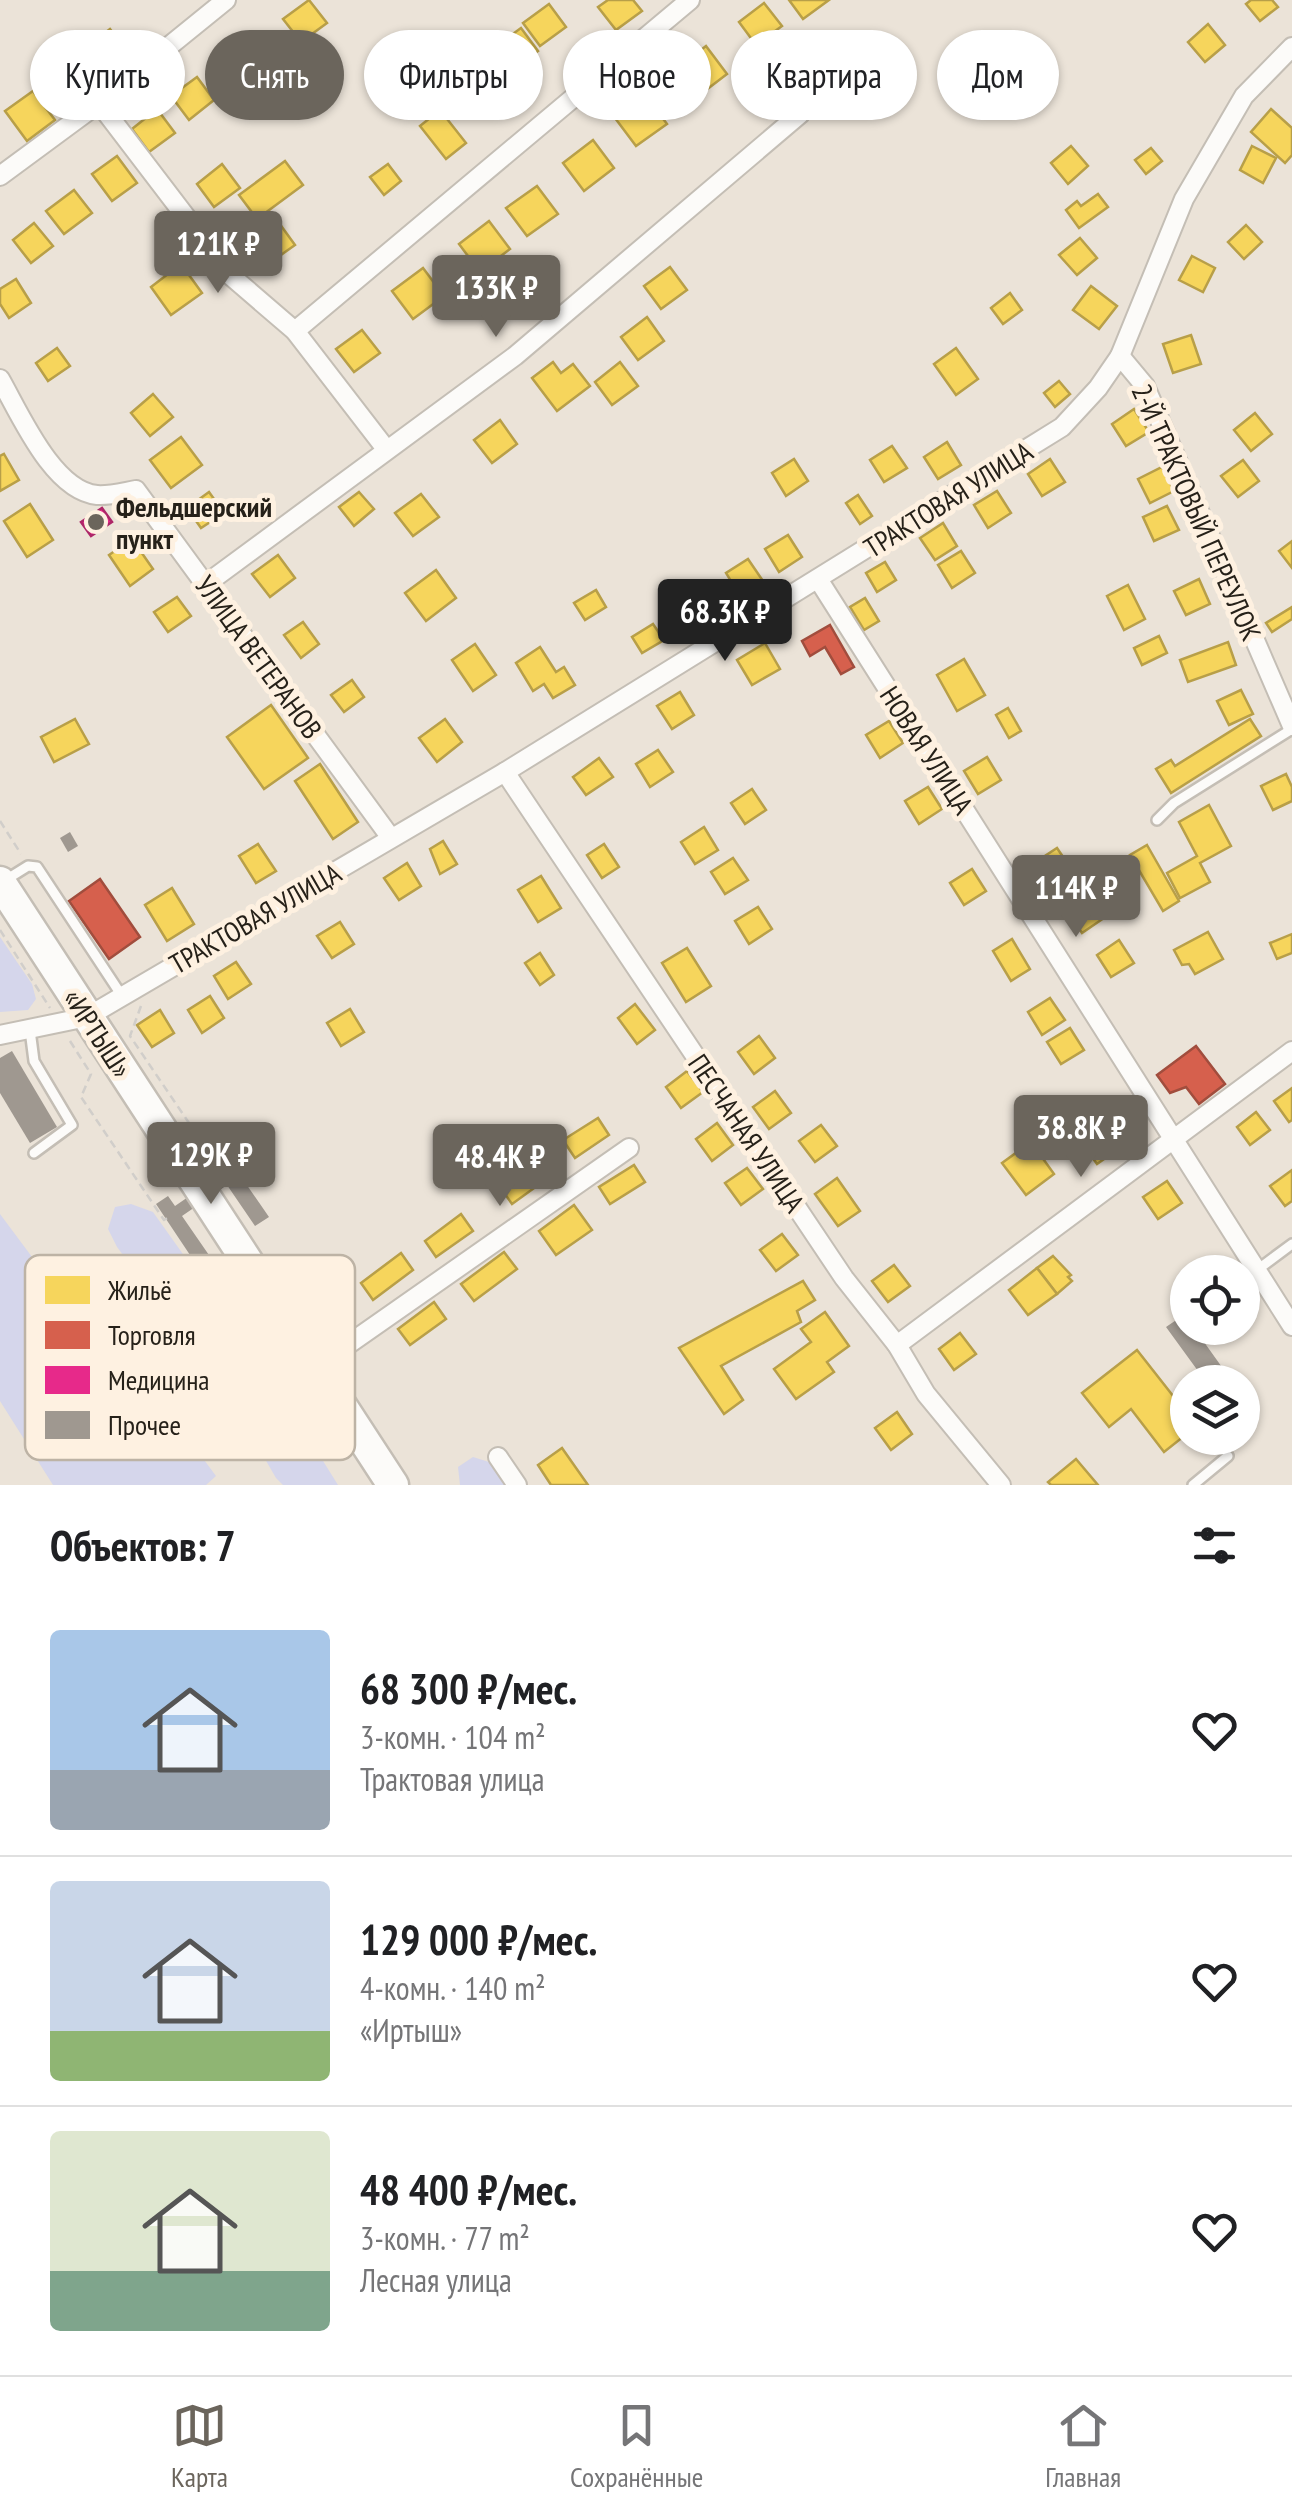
<!DOCTYPE html>
<html lang="ru">
<head>
<meta charset="utf-8">
<style>
  body { margin:0; font-family:"PT Sans Narrow",sans-serif; background:#f2f2f2; color:#202124; height:100vh; display:flex; flex-direction:column; font-size:38px; white-space:nowrap }
  * { box-sizing:border-box; margin:0 }
  p { font-size:32px; color:#757577 }
  .icon { flex:none; width:55px; height:55px; fill:none; stroke:currentColor; stroke-width:2; stroke-linecap:round; stroke-linejoin:round }
  .map { position:relative; height:1485px; overflow:hidden }
  .panel { display:flex; flex-direction:column; background:#fff; flex:1 }
  .panel>* { flex:none }
  .banner { position:absolute; left:30px; top:30px; width:1232px; height:90px; display:flex; gap:20px }
  .tools { position:absolute; left:1170px; top:1255px; display:grid; gap:20px }
  .tools a { display:grid; place-items:center; width:90px; height:90px; border-radius:50%; background:#fff; box-shadow:0 2px 8px #0004; font-size:50px }
  .price { position:absolute; translate:-50% -85px; padding:0 22px; border-radius:10px; background:#6b655c; color:#fff; font-size:32px; line-height:65px; filter:drop-shadow(0 2px 5px #0008) }
  .price::after { content:''; position:absolute; left:50%; top:60px; width:30px; height:22px; margin-left:-15px; background:inherit; clip-path:polygon(0 0,100% 0,50% 100%) }
  .price.on { background:#222; color:#fff }
  ul { padding:0; list-style:none }
  li { display:flex; align-items:center; gap:30px; height:250px; padding:0 50px }
  li+li { border-top:2px solid #e0e0e0 }
  li span { display:grid; place-items:center; flex:none; width:280px; height:200px; border-radius:10px; color:#555 }
  li>.icon { margin-inline-start:auto }
  span .icon { width:120px; height:120px; fill:#fffc; stroke-width:1 }
  li b { font-size:42px }
  h2 { display:flex; justify-content:space-between; align-items:center; height:120px; padding:0 50px; font-size:42px }
  .chip { padding:0 35px; border-radius:45px; background:#fff; box-shadow:0 2px 8px #0004; font-size:35px; line-height:90px }
  .chip.on { background:#6b655c; color:#fff }
  .menu { display:flex; justify-content:space-around; align-items:center; height:140px; border-top:2px solid #e0e0e0; background:#fff; font-size:28px; color:#757577 }
  .menu a { display:grid; justify-items:center; gap:5px }
  .menu .on { color:#6b655c }
  .map>svg:first-child { display:block }
</style>
</head>
<body>
<div class="map">
<svg width="1292" height="1485" viewBox="0 0 1292 1485">
  <rect width="100%" height="100%" fill="#ebe3d8"/>
  <!-- green -->
  <g fill="#d5d6eb">
    <path d="M0,937l32,47 4,15 -8,11 -28,2z"/>
    <path d="M131,1204l22,8 42,59 22,3 39,55 41,71 13,40 28,45h-55l-7,-7 -51,-88 -108,-143 -9,-18 7,-22z"/>
    <path d="M0,1214l102,137 44,31 70,94 -10,9h-153l-53,-84z"/>
    <path d="M473,1457l16,5 16,23h-45l-2,-18z"/>
  </g>
  <!-- homes -->
  <g fill="#f6d55c" stroke="#b89f48" stroke-width="2.5">
    <path d="M309,0l18,23 -26,19 -18,-23z"/>
    <path d="M608,0h25l9,11 -26,19 -18,-23z"/>
    <path d="M789,0h40l-26,19z"/>
    <path d="M1251,0h21l6,7 -18,14 -14,-17z"/>
    <path d="M764,3l18,23 -26,19 -17,-23z"/>
    <path d="M549,4l17,23 -26,19 -17,-23z"/>
    <path d="M1208,24l17,21 -20,17 -17,-20z"/>
    <path d="M521,28l17,23 -25,19 -18,-23z"/>
    <path d="M110,29l23,30 -27,20 -22,-30z"/>
    <path d="M265,33l18,24 -26,19 -17,-23z"/>
    <path d="M706,46l21,28 -30,23 -21,-28z"/>
    <path d="M499,71l18,24 -26,19 -17,-23z"/>
    <path d="M197,77l17,23 -25,20 -18,-24z"/>
    <path d="M33,91l22,29 -28,21 -22,-30z"/>
    <path d="M646,96l21,28 -31,22 -21,-28z"/>
    <path d="M157,109l18,24 -26,19 -17,-23z"/>
    <path d="M1271,109l21,19v27l-7,8 -34,-31z"/>
    <path d="M440,110l26,33 -20,16 -26,-33z"/>
    <path d="M593,140l21,28 -30,23 -21,-28z"/>
    <path d="M1071,146l17,20 -20,18 -17,-21z"/>
    <path d="M1252,146l24,12 -13,25 -23,-13z"/>
    <path d="M1151,148l11,13 -16,13 -11,-14z"/>
    <path d="M117,156l20,27 -25,18 -20,-27z"/>
    <path d="M285,161l18,24 -46,34 -18,-24z"/>
    <path d="M222,164l18,24 -26,19 -17,-23z"/>
    <path d="M388,164l13,17 -17,14 -14,-18z"/>
    <path d="M537,186l21,28 -31,22 -21,-28z"/>
    <path d="M74,190l18,23 -28,21 -18,-23z"/>
    <path d="M1098,194l10,13 -29,21 -13,-18 11,-9 4,5z"/>
    <path d="M274,216l21,29 -31,22 -21,-28z"/>
    <path d="M489,221l21,28 -30,23 -21,-28z"/>
    <path d="M34,223l19,23 -22,17 -18,-23z"/>
    <path d="M1246,225l16,17 -18,17 -16,-17z"/>
    <path d="M1080,238l17,20 -20,17 -18,-20z"/>
    <path d="M1192,256l23,12 -12,24 -24,-12z"/>
    <path d="M181,264l21,29 -31,22 -20,-28z"/>
    <path d="M670,267l17,23 -26,19 -17,-23z"/>
    <path d="M423,268l21,28 -31,23 -21,-28z"/>
    <path d="M16,279l15,24 -22,15 -9,-14v-15z"/>
    <path d="M1091,286l26,20 -18,23 -26,-19z"/>
    <path d="M1010,293l12,17 -19,14 -12,-16z"/>
    <path d="M647,317l17,24 -26,19 -17,-23z"/>
    <path d="M362,330l18,23 -26,19 -18,-23z"/>
    <path d="M1191,335l10,29 -28,9 -10,-29z"/>
    <path d="M57,348l13,18 -22,15 -12,-18z"/>
    <path d="M956,348l22,31 -22,16 -22,-31z"/>
    <path d="M553,362l8,11 12,-9 17,22 -33,25 -25,-33z"/>
    <path d="M620,362l18,24 -26,19 -17,-23z"/>
    <path d="M1059,381l11,13 -15,13 -11,-14z"/>
    <path d="M153,394l20,23 -23,19 -19,-23z"/>
    <path d="M1134,409l15,23 -23,14 -14,-22z"/>
    <path d="M1255,413l17,21 -21,17 -17,-21z"/>
    <path d="M500,420l17,24 -25,19 -18,-23z"/>
    <path d="M181,437l21,28 -31,23 -21,-28z"/>
    <path d="M947,442l14,23 -23,14 -14,-22z"/>
    <path d="M892,446l15,22 -23,14 -14,-22z"/>
    <path d="M4,454l15,26 -19,11v-35z"/>
    <path d="M794,459l14,22 -22,15 -14,-23z"/>
    <path d="M1050,459l15,23 -23,14 -14,-22z"/>
    <path d="M1243,460l16,21 -21,16 -17,-21z"/>
    <path d="M1162,467l12,24 -24,12 -12,-24z"/>
    <path d="M997,491l14,22 -23,15 -14,-23z"/>
    <path d="M209,492l15,21 -23,15 -14,-20z"/>
    <path d="M359,492l15,17 -20,17 -15,-19z"/>
    <path d="M421,494l18,23 -26,19 -18,-23z"/>
    <path d="M858,495l14,21 -12,8 -14,-21z"/>
    <path d="M30,504l23,36 -26,17 -23,-36z"/>
    <path d="M1167,506l12,24 -25,11 -11,-24z"/>
    <path d="M943,523l14,23 -22,14 -15,-22z"/>
    <path d="M788,535l14,22 -23,15 -14,-23z"/>
    <path d="M132,539l21,30 -23,17 -21,-31z"/>
    <path d="M1292,541v27l-13,-17z"/>
    <path d="M961,551l14,22 -23,15 -14,-23z"/>
    <path d="M278,555l17,23 -25,19 -18,-23z"/>
    <path d="M748,559l15,22 -23,15 -14,-23z"/>
    <path d="M885,562l11,18 -19,12 -11,-19z"/>
    <path d="M436,570l20,28 -30,23 -21,-28z"/>
    <path d="M1199,579l11,25 -24,11 -12,-24z"/>
    <path d="M1128,585l17,34 -21,11 -17,-34z"/>
    <path d="M700,588l14,23 -22,14 -15,-23z"/>
    <path d="M596,590l10,17 -21,13 -11,-17z"/>
    <path d="M177,597l14,19 -23,16 -14,-20z"/>
    <path d="M865,598l14,23 -15,9 -14,-23z"/>
    <path d="M1292,607v12l-20,13 -6,-9z"/>
    <path d="M303,622l16,22 -18,14 -17,-23z"/>
    <path d="M653,624l11,16 -22,13 -10,-16z"/>
    <path d="M1159,636l8,17 -25,12 -8,-17z"/>
    <path d="M1228,642l8,23 -48,17 -8,-22z"/>
    <path d="M765,643l15,26 -28,16 -15,-25z"/>
    <path d="M475,644l21,31 -23,16 -21,-31z"/>
    <path d="M540,647l16,25 8,-5 11,18 -22,13 -9,-14 -11,7 -17,-28z"/>
    <path d="M964,659l21,36 -28,16 -20,-36z"/>
    <path d="M352,680l12,17 -20,15 -13,-17z"/>
    <path d="M1241,690l12,24 -24,11 -12,-24z"/>
    <path d="M680,692l14,23 -22,14 -15,-23z"/>
    <path d="M271,705l37,53 -44,31 -37,-52z"/>
    <path d="M1008,708l13,23 -12,7 -13,-23z"/>
    <path d="M75,719l14,25 -35,18 -13,-25z"/>
    <path d="M445,719l17,23 -25,20 -18,-24z"/>
    <path d="M1250,719l11,17 -90,57 -15,-24 15,-9 4,6z"/>
    <path d="M889,721l14,22 -23,15 -14,-23z"/>
    <path d="M658,750l15,22 -23,15 -14,-23z"/>
    <path d="M987,757l14,23 -23,14 -14,-23z"/>
    <path d="M599,758l14,19 -27,18 -13,-18z"/>
    <path d="M320,764l38,58 -25,17 -38,-58z"/>
    <path d="M1286,774l6,13v14l-19,9 -12,-24z"/>
    <path d="M928,787l14,22 -23,15 -14,-23z"/>
    <path d="M752,789l14,21 -21,14 -14,-21z"/>
    <path d="M1209,805l22,41 -31,17 10,19 -30,16 -13,-25 30,-17 -18,-34z"/>
    <path d="M704,827l14,23 -23,14 -14,-22z"/>
    <path d="M443,841l14,23 -17,10 -10,-25z"/>
    <path d="M258,844l18,27 -20,12 -17,-27z"/>
    <path d="M604,844l15,23 -17,11 -15,-23z"/>
    <path d="M1147,845l32,56 -16,10 -33,-56z"/>
    <path d="M1057,848l21,31 -23,15 -21,-31z"/>
    <path d="M733,858l15,22 -23,14 -14,-22z"/>
    <path d="M407,863l14,23 -22,14 -15,-22z"/>
    <path d="M972,869l14,22 -22,14 -14,-22z"/>
    <path d="M541,876l20,32 -23,14 -20,-32z"/>
    <path d="M1079,882l25,36 -22,15 -24,-36z"/>
    <path d="M172,888l22,36 -27,17 -22,-36z"/>
    <path d="M758,907l14,22 -23,15 -14,-23z"/>
    <path d="M340,922l14,22 -22,14 -15,-22z"/>
    <path d="M1208,932l15,27 -28,15 -6,-10 -7,1 -8,-15z"/>
    <path d="M1292,934v19l-15,6 -7,-16z"/>
    <path d="M1012,939l18,30 -19,12 -18,-30z"/>
    <path d="M1119,940l15,23 -23,14 -14,-22z"/>
    <path d="M687,948l24,38 -25,16 -24,-39z"/>
    <path d="M540,953l14,22 -14,10 -15,-22z"/>
    <path d="M236,962l15,22 -23,15 -14,-23z"/>
    <path d="M210,996l14,22 -22,15 -14,-23z"/>
    <path d="M1050,998l15,22 -23,15 -14,-23z"/>
    <path d="M635,1004l20,26 -18,14 -19,-26z"/>
    <path d="M350,1009l14,23 -23,14 -14,-23z"/>
    <path d="M160,1010l14,23 -22,14 -15,-22z"/>
    <path d="M1070,1028l14,22 -23,14 -14,-22z"/>
    <path d="M759,1036l16,22 -21,16 -16,-22z"/>
    <path d="M687,1071l16,21 -22,16 -15,-21z"/>
    <path d="M1292,1088v32l-3,2 -15,-21z"/>
    <path d="M775,1091l16,22 -22,16 -16,-22z"/>
    <path d="M1116,1097l25,36 -44,31 -25,-35z"/>
    <path d="M1256,1112l14,18 -20,15 -13,-18z"/>
    <path d="M598,1118l11,17 -34,23 -12,-18z"/>
    <path d="M717,1123l16,22 -21,16 -16,-22z"/>
    <path d="M821,1125l16,21 -22,16 -16,-21z"/>
    <path d="M1031,1142l23,32 -28,21 -24,-32z"/>
    <path d="M536,1161l12,17 -36,26 -12,-17z"/>
    <path d="M634,1165l11,17 -35,22 -11,-17z"/>
    <path d="M747,1168l16,21 -22,16 -16,-22z"/>
    <path d="M1292,1170v31l-7,5 -15,-20z"/>
    <path d="M837,1178l23,33 -22,15 -23,-32z"/>
    <path d="M1167,1181l15,22 -24,16 -15,-22z"/>
    <path d="M574,1205l18,25 -36,25 -17,-24z"/>
    <path d="M461,1214l12,17 -37,26 -11,-16z"/>
    <path d="M782,1234l16,21 -22,16 -16,-21z"/>
    <path d="M504,1252l13,17 -43,32 -13,-17z"/>
    <path d="M401,1253l12,17 -40,30 -12,-17z"/>
    <path d="M1053,1256l18,19 -3,2 4,4 -15,13 -20,-26z"/>
    <path d="M894,1265l16,21 -22,16 -16,-21z"/>
    <path d="M1037,1268l20,26 -29,21 -19,-25z"/>
    <path d="M803,1281l12,19 -18,11 4,11 -80,44 22,34 -19,14 -45,-66z"/>
    <path d="M434,1302l12,17 -36,26 -12,-16z"/>
    <path d="M825,1312l24,34 -22,16 7,10 -38,27 -22,-30 37,-27 -10,-13z"/>
    <path d="M960,1333l16,21 -22,16 -15,-21z"/>
    <path d="M1137,1350l51,65v18l-24,19 -33,-43 -22,18 -27,-34z"/>
    <path d="M897,1412l15,22 -21,16 -16,-22z"/>
    <path d="M562,1448l26,37h-37l-13,-20z"/>
    <path d="M1076,1459l22,26h-47l-3,-3z"/>
  </g>
  <!-- shops -->
  <g fill="#d6604d" stroke="#a14d3d" stroke-width="2.5">
    <path d="M830,625l24,42 -13,7 -16,-27 -15,9 -8,-15z"/>
    <path d="M100,879l40,58 -31,22 -40,-58z"/>
    <path d="M1196,1046l29,38 -26,20 -13,-17 -16,6 -13,-18z"/>
  </g>
  <!-- health -->
  <path fill="#e7298a" stroke="#ad2768" stroke-width="2.5" d="M102,508l10,14 -21,14 -10,-14z"/>
  <!-- building -->
  <g fill="#9f9890">
    <path d="M70,832l8,14 -10,6 -8,-14z"/>
    <path d="M12,1051l45,76 -27,16 -30,-50v-35z"/>
    <path d="M226,1155l43,62 -14,9 -28,-41 -45,31 29,42 -13,9 -42,-63 12,-8 7,10 45,-31 -8,-11z"/>
    <path d="M1188,1312v16h6l30,42 -18,12 -40,-55z"/>
  </g>
  <g fill="none" stroke-linecap="round" stroke-linejoin="round">
    <!-- service casing -->
    <g stroke="#c4beb5" stroke-width="14">
      <g id="service">
        <path d="M1157,820l17,-17 118,-74"/>
        <path d="M4,881l24,-15 9,1 85,129"/>
        <path d="M30,1030l4,31 38,64 -38,28"/>
        <path d="M1257,1270l35,-26"/>
        <path d="M1193,1485l35,-29"/>
      </g>
    </g>
    <!-- minor casing -->
    <g stroke="#c4beb5" stroke-width="22">
      <g id="minor">
        <path d="M99,103l132,173 64,55 91,118"/>
        <path d="M0,176l99,-73 127,-103"/>
        <path d="M295,331l395,-331"/>
        <path d="M1120,356l25,30 147,340"/>
        <path d="M0,379c20,35 53,112 97,116 12,1 27,-3 39,-5l255,348"/>
        <path d="M818,579l474,747"/>
        <path d="M206,584l309,-228 285,-242"/>
        <path d="M505,772l339,506 53,67 29,49 75,91"/>
        <path d="M0,1035l87,-18 418,-245 557,-345 36,-39 22,-32 64,-157 60,-103 48,-49"/>
        <path d="M897,1345l395,-294"/>
        <path d="M316,1367l313,-219"/>
        <path d="M498,1457l19,28"/>
      </g>
    </g>
    <!-- trunk casing -->
    <g stroke="#c4beb5" stroke-width="35">
      <path id="trunk" d="M0,882l393,603"/>
    </g>
    <!-- path -->
    <g stroke="#d1ceca" stroke-width="2.5" stroke-dasharray="8 5" stroke-linecap="butt">
      <path d="M0,821l21,33"/>
      <path d="M0,930l50,78"/>
      <path d="M141,1006l-11,30 78,115 18,-9 16,24 -10,8"/>
      <path d="M70,1041l21,33 -10,23 83,123 5,-3"/>
    </g>
    <!-- service -->
    <use href="#service" stroke="#fcfbf9" stroke-width="9"/>
    <!-- minor -->
    <use href="#minor" stroke="#fcfbf9" stroke-width="18"/>
    <!-- trunk -->
    <use href="#trunk" stroke="#fcfbf9" stroke-width="30"/>
  </g>
  <!-- markers -->
  <circle fill="#6b655c" stroke="#fef1e1" stroke-width="4" cx="96" cy="522" r="10"/>
  <g text-anchor="middle" dominant-baseline="central" stroke-width="10" stroke-linejoin="round" paint-order="stroke">
    <!-- street labels -->
    <g font-size="28" fill="#262119" stroke="#fef1e1">
      <text transform="translate(948 499) rotate(-32)">ТРАКТОВАЯ УЛИЦА</text>
      <text transform="translate(1197 512) rotate(66)">2-Й ТРАКТОВЫЙ ПЕРЕУЛОК</text>
      <text transform="translate(259 657) rotate(54)">УЛИЦА ВЕТЕРАНОВ</text>
      <text transform="translate(927 750) rotate(57)">НОВАЯ УЛИЦА</text>
      <text transform="translate(255 918) rotate(-30)">ТРАКТОВАЯ УЛИЦА</text>
      <text transform="translate(98 1033) rotate(57)">«ИРТЫШ»</text>
      <text transform="translate(747 1133) rotate(56)">ПЕСЧАНАЯ УЛИЦА</text>
    </g>
    <!-- poi labels -->
    <g font-size="28" font-weight="bold" fill="#262119" stroke="#fef1e1" text-anchor="start">
      <text x="116" y="506">Фельдшерский<tspan x="116" dy="32">пункт</tspan></text>
    </g>
  </g>
  <!-- legend -->
  <rect x="25" y="1255" width="330" height="205" rx="15" fill="#fef1e1" stroke="#bdb3a5" stroke-width="2.5"/>
  <rect x="45" y="1276" width="45" height="28" fill="#f6d55c"/>
  <rect x="45" y="1321" width="45" height="28" fill="#d6604d"/>
  <rect x="45" y="1366" width="45" height="28" fill="#e7298a"/>
  <rect x="45" y="1411" width="45" height="28" fill="#9f9890"/>
  <g font-size="28" fill="#262119">
    <text x="108" y="1300">Жильё</text>
    <text x="108" y="1345">Торговля</text>
    <text x="108" y="1390">Медицина</text>
    <text x="108" y="1435">Прочее</text>
  </g>
</svg>
<div class="tools">
<a><svg class="icon" aria-label="locate" viewBox="0 0 24 24"><circle cx="12" cy="12" r="6"/><path d="M12 2v4M12 18v4M2 12h4M18 12h4"/></svg></a>
<a><svg class="icon" aria-label="layers" viewBox="0 0 24 24"><path d="M12 4l9 5-9 5-9-5zM3 14l9 5 9-5"/></svg></a>
</div>
<b class="price" style="left:218px;top:296px">121K ₽</b>
<b class="price" style="left:496px;top:340px">133K ₽</b>
<b class="price on" style="left:725px;top:664px">68.3K ₽</b>
<b class="price" style="left:1076px;top:940px">114K ₽</b>
<b class="price" style="left:1081px;top:1180px">38.8K ₽</b>
<b class="price" style="left:211px;top:1207px">129K ₽</b>
<b class="price" style="left:500px;top:1209px">48.4K ₽</b>
<div class="banner">
<a class="chip">Купить</a>
<a class="chip on">Снять</a>
<a class="chip">Фильтры</a>
<a class="chip">Новое</a>
<a class="chip">Квартира</a>
<a class="chip">Дом</a>
</div>
</div>
<section class="panel">
<h2>Объектов: 7<svg class="icon" aria-label="filters" viewBox="0 0 24 24"><path d="M4 7h16M4 17h16"/><circle cx="9" cy="7" r="2"/><circle cx="15" cy="17" r="2"/></svg></h2>
<ul>
<li><span style="background:linear-gradient(#a9c7e8 70%,#9aa5b1 0)"><svg class="icon" aria-label="home" viewBox="0 0 24 24"><path d="M3 11l9-7 9 7M6 9v11h12V9"/></svg></span><div><b>68 300 ₽/мес.</b><p>3-комн. · 104 m²</p><p>Трактовая улица</p></div><svg class="icon" aria-label="heart" viewBox="0 0 24 24"><path d="M12 20l-8-8c-3-5 5-10 8-4 3-6 11-1 8 4z"/></svg></li>
<li><span style="background:linear-gradient(#c9d6e8 75%,#8fb573 0)"><svg class="icon" aria-label="home" viewBox="0 0 24 24"><path d="M3 11l9-7 9 7M6 9v11h12V9"/></svg></span><div><b>129 000 ₽/мес.</b><p>4-комн. · 140 m²</p><p>«Иртыш»</p></div><svg class="icon" aria-label="heart" viewBox="0 0 24 24"><path d="M12 20l-8-8c-3-5 5-10 8-4 3-6 11-1 8 4z"/></svg></li>
<li><span style="background:linear-gradient(#dfe7d0 70%,#7fa58c 0)"><svg class="icon" aria-label="home" viewBox="0 0 24 24"><path d="M3 11l9-7 9 7M6 9v11h12V9"/></svg></span><div><b>48 400 ₽/мес.</b><p>3-комн. · 77 m²</p><p>Лесная улица</p></div><svg class="icon" aria-label="heart" viewBox="0 0 24 24"><path d="M12 20l-8-8c-3-5 5-10 8-4 3-6 11-1 8 4z"/></svg></li>
</ul>
</section>
<nav class="menu">
<a class="on"><svg class="icon" aria-label="map" viewBox="0 0 24 24"><path d="M3 6l6-2 6 2 6-2v14l-6 2-6-2-6 2zM9 4v14M15 6v14"/></svg>Карта</a>
<a><svg class="icon" aria-label="saved" viewBox="0 0 24 24"><path d="M7 4h10v16l-5-4-5 4z"/></svg>Сохранённые</a>
<a><svg class="icon" aria-label="home" viewBox="0 0 24 24"><path d="M3 11l9-7 9 7M6 9v11h12V9"/></svg>Главная</a>
</nav>
</body>
</html>
